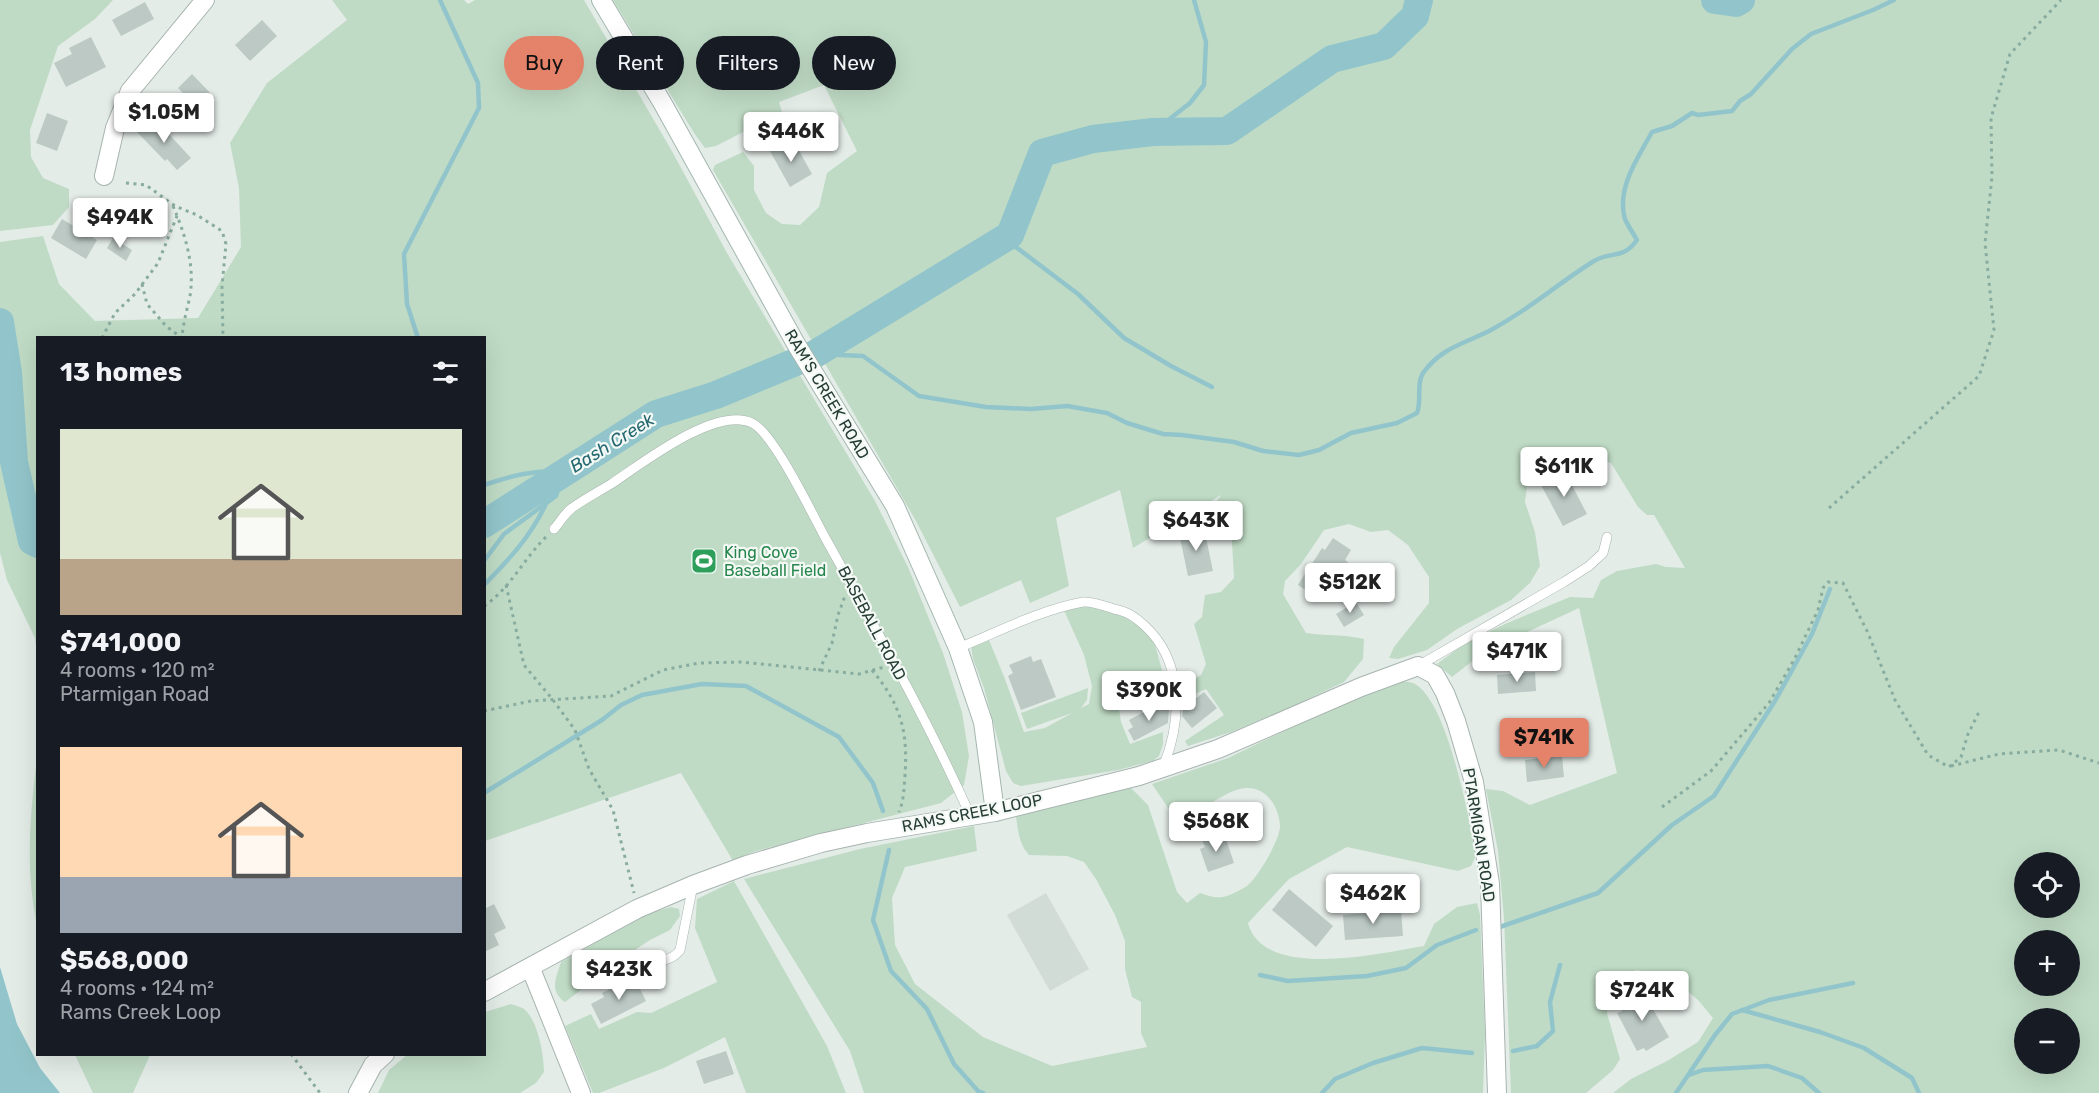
<!DOCTYPE html>
<html lang="en">
<head>
<meta charset="utf-8">
<style>
  body { margin:0; font-family:Rubik,sans-serif; background:#20242c; color:#f1f3f6; height:100vh; display:flex; flex-direction:column; font-size:22px; white-space:nowrap }
  * { box-sizing:border-box; margin:0 }
  p { font-size:20px; color:#9ea1a6 }
  .icon { flex:none; width:33px; height:33px; fill:none; stroke:currentColor; stroke-width:2; stroke-linecap:round; stroke-linejoin:round }
  .map { position:relative; flex:1; overflow:hidden }
  .details { position:absolute; left:36px; top:336px; width:450px; height:720px; display:flex; flex-direction:column; background:#171b24; border-radius:0px; box-shadow:0 6px 24px #0002 }
  .details>* { flex:none }
  .banner { position:absolute; left:504px; top:36px; width:570px; height:54px; display:flex; gap:12px }
  .buttons { position:absolute; left:2014px; top:852px; display:grid; gap:12px }
  .buttons a { display:grid; place-items:center; width:66px; height:66px; border-radius:50%; background:#171b24; box-shadow:0 6px 24px #0002; font-size:30px }
  .price { position:absolute; translate:-50% -51px; padding:0 14px; border-radius:6px; background:#fff; color:#222; font-size:20px; line-height:39px; filter:drop-shadow(0 2px 3px #0008) }
  .price::after { content:''; position:absolute; left:50%; top:36px; width:18px; height:14px; margin-left:-9px; background:inherit; clip-path:polygon(0 0,100% 0,50% 100%) }
  .price.selected { background:#e4836a; color:#111 }
  ul { padding:0; list-style:none }
  li { display:grid; align-content:center; gap:12px; height:318px; padding:0 24px }
  li span { display:grid; place-items:center; height:186px; border-radius:0px; color:#555 }
  li>.icon { margin-inline-start:auto }
  span .icon { width:108px; height:108px; fill:#fffc; stroke-width:1 }
  li b { font-size:26px }
  h2 { display:flex; justify-content:space-between; align-items:center; height:72px; padding:0 24px; font-size:26px }
  .tag { padding:0 21px; border-radius:27px; background:#171b24; box-shadow:0 6px 24px #0002; font-size:21px; line-height:54px }
  .tag.selected { background:#e4836a; color:#111 }
  .map>svg:first-child { display:block }
</style>
</head>
<body>
<div class="map">
<svg width="2099" height="1093" viewBox="0 0 2099 1093">
  <rect width="100%" height="100%" fill="#e4ece8"/>
  <!-- built -->
  <path fill="#d2dcd7" d="M1046,893l43,76 -39,22 -43,-76z"/>
  <!-- green -->
  <g fill="#bfdbc5" fill-rule="evenodd">
    <path d="M0,0h113l-18,19 -37,27 -28,84 1,27 12,21 26,11v18l-16,18 -53,6z"/>
    <path d="M332,0h132l4,4 7,-4h109l89,153 54,100 148,248 33,66 35,86 19,59 7,44 -5,29 -23,18 -185,48 -23,10 -52,-88 -196,68 -1,-503h-446l-1,315 -2,-15 -28,-58 -7,-27v-311l43,-6 16,48 36,37 103,-3 43,-71 -2,-59 -9,-45 37,-60 80,-63z"/>
    <path d="M613,0h1486v1093h-486l18,-14 36,-18 31,-19 15,-24 -15,-18 -30,-25 -32,-5 -20,12 -7,13 -2,18 13,46 -7,11 -27,23h-75l-7,-175 -6,-67 -12,-62 17,2 27,14 87,-32 -38,-165 -95,44 -32,25 -15,-13 27,-20 41,-20 65,-27 23,1 8,-18 16,-9 39,-7 10,3 19,1 -31,-53h-7l-9,-8 -27,-44 -22,-7h-36l-24,15 -4,31 10,30 5,34 -10,17 -19,17 -54,29 -30,21 -29,9 -9,-1 5,-11 35,-44v-26l-21,-32 -20,-15 -17,2 -22,-8 -25,6 -23,34 -16,17 -2,13 23,39c20,3 38,1 58,6l-1,20 -19,23 -59,28 -54,22 -43,14 -3,-5 39,-26 -18,-26 -9,4 -6,-4 3,-10 7,-4 5,-11 -12,-40 8,-7 3,-22 16,-3 13,-14 -2,-36 -4,-21 -14,-16 7,-10 -88,53 -13,-58 -64,28 13,68 -39,17 -9,-23 -61,27 -44,-86 -203,-351 2,-5 28,-13 11,14v24l12,23 16,11 18,1 19,-18 8,-34 30,-22 -33,-66 -45,17 4,14 -26,9 -41,21 -11,2 -11,-15zM2025,862h45v46h-45zM2025,940h45v46h-45zM2025,1018h45v46h-45z"/>
    <path d="M1078,602l40,11 22,14 14,14 8,29v10l-3,7 -10,5h-17l-13,17 2,13 9,22 33,-12v12l-4,12 -6,5 -35,9 -97,16 -8,-3 -7,-12 -22,-83 -11,-29 -2,-13 18,-6 16,39 19,53 21,-4 27,-15 -45,16 -6,-16 67,-25 -1,12 -6,8 8,-4 3,-18 -8,-31 -21,-47z"/>
    <path d="M1395,682c5,0 13,-1 18,1 35,16 54,133 64,170l-6,13 -13,5 -111,-24 -58,32 -41,44c15,58 134,30 176,23l10,-22 23,-17 20,-4 3,12 5,118 -2,60h-619l-14,-42 -106,-172 116,-30 114,-23 3,25 -72,16 -13,31 3,47 20,39 68,53 69,29 95,-19 -6,-14v-31l-9,-5 -7,-28v-28l-10,-26 -19,-36 -12,-17 -17,-6 -38,-1c-10,-11 -11,-24 -13,-39l115,-28 17,17 29,87 10,11 13,-10c9,3 17,6 27,3 6,-2 15,-7 20,-10 11,-9 33,-46 33,-60 -1,-22 -17,-43 -40,-37 -15,3 -42,23 -56,31l-9,-2 -23,-34 76,-26 79,-38z"/>
    <path d="M37,759l1,166h-1c-12,-54 -7,-112 0,-166z"/>
    <path d="M734,881l93,165 19,47h-100l-21,-56 -61,31 -65,25h-6l-28,-67 26,-12 8,15 38,-17 14,1 66,-31 -22,-54 2,-29z"/>
    <path d="M671,907l8,2 1,7 -10,14 -20,10 -58,38 -15,15 -12,9c-16,-11 -9,-24 -4,-40l85,-48z"/>
    <path d="M511,1004c3,1 10,3 13,5 14,11 20,46 20,63l-8,11 -16,10h-142l11,-23 18,-15 77,-1 1,-42z"/>
    <path d="M75,1055h75l-17,38h-40z"/>
  </g>
  <!-- water -->
  <path fill="#92c5cb" d="M0,967l17,57 23,44 20,25h-60z"/>
  <g fill="none" stroke-linecap="round" stroke-linejoin="round">
    <!-- stream -->
    <g stroke="#92c5cb" stroke-width="4.5">
      <path d="M1153,132l37,-29 14,-18 2,-43 -12,-42"/>
      <path d="M1004,238l74,56 46,44 47,28 41,21"/>
      <path d="M418,338l-11,-34 -3,-50 75,-146 -1,-25 -38,-83"/>
      <path d="M815,354l48,2 56,40 67,11 45,2 36,-3 40,7 20,10 36,11 19,1 52,7 29,9 36,4 20,-5 32,-17 46,-10 20,-10c5,-13 -1,-29 6,-40 19,-26 41,-29 68,-43 9,-5 19,-11 28,-17 25,-16 49,-36 75,-52 17,-10 29,-1 43,-21 -4,-7 -9,-14 -12,-21 -9,-31 13,-61 27,-87l20,-6 20,-13 6,2 34,-4 8,-10 11,-7 41,-45 19,-15 62,-24 21,-10"/>
      <path d="M484,485c27,-9 52,-16 80,-13l-8,24 -52,38 -20,27"/>
      <path d="M484,585c26,-27 44,-45 61,-79"/>
      <path d="M484,793l118,-73 19,-15 21,-10 60,-11 44,2 93,51 34,46 10,28"/>
      <path d="M889,850l-16,70 18,51 36,38 27,55 24,27 5,2"/>
      <path d="M1500,927l98,-34 74,-68 42,-29 61,-95 37,-67 18,-45"/>
      <path d="M1260,975l28,6 79,-5 39,-8 31,-23 39,-15"/>
      <path d="M1742,1010l78,22 44,16 48,30 7,15"/>
      <path d="M1513,1051l24,-5 16,-15 -3,-29 10,-37"/>
      <path d="M1689,1075l14,-5 65,-4 34,12 17,15"/>
      <path d="M1322,1093l13,-14 38,-16 49,-15 50,5"/>
      <path d="M1676,1093l39,-58 17,-21 37,-14 84,-17"/>
    </g>
    <!-- river -->
    <g stroke="#92c5cb" stroke-width="28">
      <path d="M1715,0l21,3 5,-3"/>
      <path d="M0,322l8,51 6,89 18,79 6,3"/>
      <path d="M484,524l172,-110 60,-19 99,-41 195,-119 32,-82 51,-14 60,-7 74,-1 105,-72 52,-13 31,-30 4,-16"/>
    </g>
  </g>
  <!-- building -->
  <g fill="#bcc9c4">
    <path d="M145,2l9,17 -33,17 -9,-16z"/>
    <path d="M262,20l15,16 -27,25 -15,-16z"/>
    <path d="M91,37l15,30 -40,20 -12,-24 18,-9 -3,-6z"/>
    <path d="M192,74l23,24 -14,14 -23,-24z"/>
    <path d="M47,113l21,8 -11,30 -21,-8z"/>
    <path d="M153,117l38,41 -14,12 -10,-11 -2,2 -28,-29z"/>
    <path d="M792,138l20,36 -22,13 -20,-36z"/>
    <path d="M62,219l35,21 -11,19 -35,-21z"/>
    <path d="M113,238l19,12 -6,11 -19,-13z"/>
    <path d="M1564,470l23,44 -24,12 -23,-43z"/>
    <path d="M1204,528l9,43 -25,5 -9,-43z"/>
    <path d="M1333,538l18,12 -6,10 3,2 -15,21 6,4 -10,15 -7,-10 -4,6 -20,-13 10,-16 -3,-5 5,3 12,-19 3,2z"/>
    <path d="M1356,602l8,13 -20,12 -8,-13z"/>
    <path d="M1031,656l2,6 8,-3 15,38 -35,13 -13,-34 5,-3 -4,-8z"/>
    <path d="M1535,672l1,19 -38,3 -1,-19z"/>
    <path d="M1204,692l13,16 -25,20 -10,-12 1,-7z"/>
    <path d="M1161,703l2,5 4,-2 2,3 -1,14 -34,18 -6,-11 5,-3 -4,-7z"/>
    <path d="M1562,756l2,21 -37,5 -2,-22z"/>
    <path d="M1217,833l3,8 6,-2 8,24 -26,9 -8,-23 5,-2 -4,-9z"/>
    <path d="M1289,889l44,37 -17,21 -44,-37z"/>
    <path d="M494,904l12,24 -12,6 5,11 -15,7v-43z"/>
    <path d="M1401,910l2,26 -58,4 -2,-25z"/>
    <path d="M634,977l12,24 -45,23 -10,-20 13,-7 -2,-4z"/>
    <path d="M1642,990l27,47 -23,14 -2,-3 -7,3 -20,-38 5,-2 -4,-7z"/>
    <path d="M726,1051l8,23 -30,10 -8,-23z"/>
  </g>
  <g fill="none" stroke-linecap="round" stroke-linejoin="round">
    <!-- lane casing -->
    <g stroke="#a7b4af" stroke-width="10">
      <g id="lane">
        <path d="M554,529c6,-7 11,-16 18,-21 12,-9 26,-16 39,-24 29,-19 105,-79 141,-61 22,10 61,93 75,118 50,90 101,180 143,274"/>
        <path d="M958,648c40,-16 82,-38 125,-46 9,-1 22,4 31,7 14,3 20,7 31,17 39,36 37,95 18,141"/>
        <path d="M1418,666l146,-84 25,-16 14,-13 4,-16"/>
        <path d="M651,964c11,-3 23,-5 29,-14l13,-65"/>
      </g>
    </g>
    <!-- street casing -->
    <g stroke="#a7b4af" stroke-width="20">
      <g id="street">
        <path d="M104,176l11,-48 15,-37 75,-91"/>
        <path d="M531,969l50,124"/>
        <path d="M484,992l153,-83 56,-24 54,-20 74,-22 46,-10 128,-21 144,-36 79,-27 143,-62 57,-21 17,9 10,18 11,28 18,61 16,102 7,209"/>
        <path d="M358,1093l15,-28 12,-11"/>
      </g>
    </g>
    <!-- secondary casing -->
    <g stroke="#a3b7af" stroke-width="20">
      <path id="secondary" d="M601,0l62,104 133,240 99,162 63,142 25,74 12,90"/>
    </g>
    <!-- path -->
    <g stroke="#88ac9f" stroke-width="3" stroke-dasharray="3 4.5" stroke-linecap="butt">
      <path d="M126,183l20,2 29,21 22,9 25,16 4,13 -4,42 1,52"/>
      <path d="M173,206c12,28 22,59 17,90 -3,14 -7,27 -8,42"/>
      <path d="M142,284l5,20 19,22 16,12"/>
      <path d="M102,338l13,-25 20,-19 23,-31 19,-47"/>
      <path d="M1829,508l150,-132 15,-46 -9,-87 7,-66 -1,-59 19,-64 51,-54"/>
      <path d="M506,585l18,80 29,35 22,30 14,39 24,41 21,83"/>
      <path d="M484,606c26,-17 40,-48 63,-70"/>
      <path d="M872,670c29,35 36,61 33,105 -1,13 -1,25 -6,37"/>
      <path d="M819,671l13,-28 6,-28 7,-19"/>
      <path d="M484,711l47,-10 80,-5 52,-26 36,-7 43,-1 117,12 25,-7"/>
      <path d="M1951,766l48,-12 60,-4 40,13"/>
      <path d="M1662,807l49,-36 58,-68 26,-45 23,-48 5,-22 5,-6 15,1 25,50 27,67 33,55 21,12 12,-10 7,-23 11,-22"/>
      <path d="M291,1054l29,39"/>
    </g>
    <!-- lane -->
    <use href="#lane" stroke="#fff" stroke-width="9"/>
    <!-- street -->
    <use href="#street" stroke="#fff" stroke-width="18"/>
    <!-- secondary -->
    <use href="#secondary" stroke="#fff" stroke-width="18"/>
  </g>
  <!-- icons -->
  <defs>
    <g id="stadium-square" transform="scale(1.35)"><rect x="-9" y="-9" width="18" height="18" rx="4" fill="#2e9e5b" stroke="#f4f9f6"/><path d="M0-5a6.5 5 0 1 0 0 10a6.5 5 0 1 0 0-10ZM-3.5-1.8h7v3.6h-7Z" fill="#fff"/></g>
  </defs>
  <g fill-rule="evenodd">
    <use href="#stadium-square" x="704" y="561"/>
  </g>
  <g text-anchor="middle" dominant-baseline="central" stroke-width="4.5" stroke-linejoin="round" paint-order="stroke">
    <!-- street labels -->
    <g font-size="16" fill="#253c35" stroke="#f4f9f6">
      <text transform="translate(827 394) rotate(59)">RAM'S CREEK ROAD</text>
      <text transform="translate(872 623) rotate(62)">BASEBALL ROAD</text>
      <text transform="translate(972 813) rotate(-11)">RAMS CREEK LOOP</text>
      <text transform="translate(1479 835) rotate(81)">PTARMIGAN ROAD</text>
    </g>
    <!-- leisure labels -->
    <g font-size="16" fill="#27864d" stroke="#f4f9f6" text-anchor="start">
      <text x="724" y="552">King Cove<tspan x="724" dy="18">Baseball Field</tspan></text>
    </g>
    <!-- water labels -->
    <g font-size="18" font-style="italic" fill="#256872" stroke="#f4f9f6">
      <text transform="translate(612 443) rotate(-32)">Bash Creek</text>
    </g>
  </g>
</svg>
<div class="buttons">
<a><svg class="icon" aria-label="locate" viewBox="0 0 24 24"><circle cx="12" cy="12" r="6"/><path d="M12 2v4M12 18v4M2 12h4M18 12h4"/></svg></a>
<a>+</a>
<a>−</a>
</div>
<b class="price" style="left:164px;top:144px">$1.05M</b>
<b class="price" style="left:791px;top:163px">$446K</b>
<b class="price" style="left:120px;top:249px">$494K</b>
<b class="price" style="left:1564px;top:498px">$611K</b>
<b class="price" style="left:1196px;top:552px">$643K</b>
<b class="price" style="left:1350px;top:614px">$512K</b>
<b class="price" style="left:1517px;top:683px">$471K</b>
<b class="price" style="left:1149px;top:722px">$390K</b>
<b class="price selected" style="left:1544px;top:769px">$741K</b>
<b class="price" style="left:1216px;top:853px">$568K</b>
<b class="price" style="left:1373px;top:925px">$462K</b>
<b class="price" style="left:619px;top:1001px">$423K</b>
<b class="price" style="left:1642px;top:1022px">$724K</b>
<div class="banner">
<a class="tag selected">Buy</a>
<a class="tag">Rent</a>
<a class="tag">Filters</a>
<a class="tag">New</a>
</div>
<section class="details">
<h2>13 homes<svg class="icon" aria-label="filters" viewBox="0 0 24 24"><path d="M4 7h16M4 17h16"/><circle cx="9" cy="7" r="2"/><circle cx="15" cy="17" r="2"/></svg></h2>
<ul>
<li><span style="background:linear-gradient(#dfe7d0 70%,#b9a48a 0)"><svg class="icon" aria-label="home" viewBox="0 0 24 24"><path d="M3 11l9-7 9 7M6 9v11h12V9"/></svg></span><div><b>$741,000</b><p>4 rooms · 120 m²</p><p>Ptarmigan Road</p></div></li>
<li><span style="background:linear-gradient(#ffd9b3 70%,#9aa5b1 0)"><svg class="icon" aria-label="home" viewBox="0 0 24 24"><path d="M3 11l9-7 9 7M6 9v11h12V9"/></svg></span><div><b>$568,000</b><p>4 rooms · 124 m²</p><p>Rams Creek Loop</p></div></li>
</ul>
</section>
</div>
</body>
</html>
